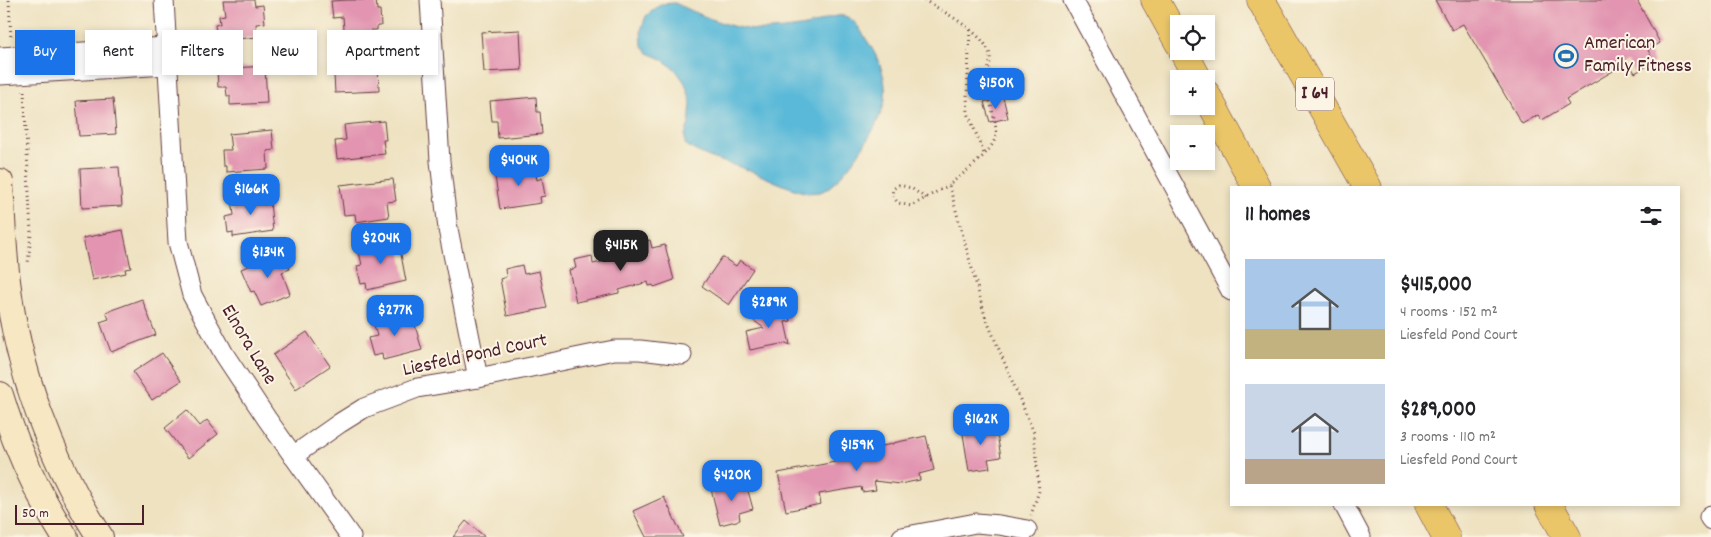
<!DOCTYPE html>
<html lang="en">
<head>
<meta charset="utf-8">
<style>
  body { margin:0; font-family:Dekko,sans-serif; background:#f2f2f2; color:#202124; height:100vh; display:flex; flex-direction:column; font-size:19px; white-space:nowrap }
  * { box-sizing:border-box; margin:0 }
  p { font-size:16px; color:#757577 }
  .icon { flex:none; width:28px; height:28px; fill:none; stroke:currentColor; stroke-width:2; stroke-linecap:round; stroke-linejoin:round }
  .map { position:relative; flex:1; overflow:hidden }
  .sheet { position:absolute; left:1230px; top:186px; width:450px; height:320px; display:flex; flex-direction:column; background:#fff; border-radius:0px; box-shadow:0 2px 8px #0003 }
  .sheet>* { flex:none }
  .banner { position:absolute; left:15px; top:30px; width:475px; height:45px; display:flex; gap:10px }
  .fabs { position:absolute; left:1170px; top:15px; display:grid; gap:10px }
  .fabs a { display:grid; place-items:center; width:45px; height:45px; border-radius:0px; background:#fff; box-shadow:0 2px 8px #0003; font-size:25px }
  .scale { position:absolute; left:15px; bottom:12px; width:129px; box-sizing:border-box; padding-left:5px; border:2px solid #4a1f2b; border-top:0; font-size:14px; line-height:18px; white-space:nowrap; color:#4a1f2b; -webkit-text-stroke:4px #fcf5e5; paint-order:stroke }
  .price { position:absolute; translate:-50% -42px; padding:0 11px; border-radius:10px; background:#1a73e8; color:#fff; font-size:16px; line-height:32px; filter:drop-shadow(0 1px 2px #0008) }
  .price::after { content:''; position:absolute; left:50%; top:30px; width:15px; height:11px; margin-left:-8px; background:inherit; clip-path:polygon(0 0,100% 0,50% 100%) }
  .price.on { background:#222; color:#fff }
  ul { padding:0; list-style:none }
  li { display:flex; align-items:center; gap:15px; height:125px; padding:0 15px }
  li span { display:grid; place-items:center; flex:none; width:140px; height:100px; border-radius:0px; color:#555 }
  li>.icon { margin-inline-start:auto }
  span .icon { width:60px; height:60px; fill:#fffc; stroke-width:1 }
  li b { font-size:21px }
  h2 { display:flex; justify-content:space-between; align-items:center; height:60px; padding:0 15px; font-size:21px }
  .pill { padding:0 18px; border-radius:0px; background:#fff; box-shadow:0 2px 8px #0003; font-size:18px; line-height:45px }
  .pill.on { background:#1a73e8; color:#fff }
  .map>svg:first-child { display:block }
</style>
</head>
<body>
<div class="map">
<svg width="1711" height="537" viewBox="0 0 1711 537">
  <rect width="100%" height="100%" fill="#fcf5e5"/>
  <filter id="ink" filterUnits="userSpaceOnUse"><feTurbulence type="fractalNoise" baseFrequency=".02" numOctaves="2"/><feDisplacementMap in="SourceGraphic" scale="10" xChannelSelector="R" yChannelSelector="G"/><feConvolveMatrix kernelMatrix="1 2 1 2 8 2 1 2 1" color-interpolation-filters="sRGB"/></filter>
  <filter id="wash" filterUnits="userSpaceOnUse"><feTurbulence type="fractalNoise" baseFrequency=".0096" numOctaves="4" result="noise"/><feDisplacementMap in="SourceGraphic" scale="20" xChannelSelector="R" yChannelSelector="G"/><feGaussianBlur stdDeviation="1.12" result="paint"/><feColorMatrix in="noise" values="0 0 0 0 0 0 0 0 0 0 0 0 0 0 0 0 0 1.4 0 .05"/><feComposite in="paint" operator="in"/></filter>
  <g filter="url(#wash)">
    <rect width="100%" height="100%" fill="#eee2c1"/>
    <!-- water -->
    <path fill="#5ab9d8" stroke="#526c82" d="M675,3c30,14 63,30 97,27 13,-1 25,-2 38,-5 11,-3 28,-14 39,-7 8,4 14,17 19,24 11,17 19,36 17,57 -3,24 -40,81 -62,92 -5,2 -14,2 -19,1 -19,-5 -38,-15 -56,-22 -21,-8 -45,-12 -63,-26v-9l4,-11 2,-22 -6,-19 -10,-14 -15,-11 -12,-5 -6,-8 -1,-15 5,-14 15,-12z"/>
    <g id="blocks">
      <!-- building -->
      <g fill="#e294b0">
        <path d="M223,0h31l1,6 8,-1 2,18 -9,1 1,13 -40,4 -2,-16 5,-1 -1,-8 6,-1z"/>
        <path d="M347,0h29l1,10h3l1,16h-4v4h-6l1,35h6l1,26 -44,2 -1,-18h8l-1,-23h5l-3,-35 -10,1 -2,-17z"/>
        <path d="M1435,0h202l23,43 -12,7 6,12 -19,11 -7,-11 -62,37 3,5 -27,16 -4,-5 -16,9 -59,-100 -11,6z"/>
        <path d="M520,30l2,40 -38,2 -3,-40z"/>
        <path d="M265,66l2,37 -37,2v-9h-3l-1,-9h-8l-1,-18z"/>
        <path d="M536,97l1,15h3l2,22 -44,4 -1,-17h-5l-2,-20z"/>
        <path d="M1003,97l5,21 -18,4 -6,-20z"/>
        <path d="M113,99l3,35 -37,2 -3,-35z"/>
        <path d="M384,121l2,19h-3l2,14 -48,5 -2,-18 11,-1 -2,-15z"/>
        <path d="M272,130l2,20 -7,1 1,18 -42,3v-6h-3l-1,-16h9l-2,-16z"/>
        <path d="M534,164l3,16 5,-2 3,18 -5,1 1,6 -41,6 -6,-39z"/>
        <path d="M119,167l3,39 -40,2 -2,-39z"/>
        <path d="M393,179l3,22 -9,1 2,15 -33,5 -1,-8 -11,1 -4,-30z"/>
        <path d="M269,193l4,38 -40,6v-5l-5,1 -2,-16 8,-2 -2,-16z"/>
        <path d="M123,230l8,38 -6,1 1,4 -34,7 -9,-42z"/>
        <path d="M392,240l1,6 6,-2 7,37 -39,9 -1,-7 -5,1 -4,-18 5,-1 -4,-18z"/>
        <path d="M650,240l2,8 13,-3 9,35 -20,7 -1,-2 -4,1 -1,-4 -29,8v3l-43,9 -7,-32 7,-2 -2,-8 18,-4 1,8 34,-8 -1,-2 9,-3 -2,-7z"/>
        <path d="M283,252l7,17 -8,3 8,22 -29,12 -7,-15 -3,1 -10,-23z"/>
        <path d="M722,257l14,9 4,-6 13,9 -24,36 -27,-19z"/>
        <path d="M522,265l2,9 15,-3 8,37 -40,8 -7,-37 6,-2 -1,-8z"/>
        <path d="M142,299l14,36 -45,17 -11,-30 9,-3 -3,-7z"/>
        <path d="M788,307l3,14 -6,1 5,23 -4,-2 -36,7 -4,-18 18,-4 -18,-13z"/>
        <path d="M411,311l11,39 -39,10 -1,-6 -9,2 -5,-18 9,-2 -4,-15z"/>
        <path d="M307,332l23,34 -34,23 -23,-34z"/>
        <path d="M162,353l19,28 -29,19 -19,-28z"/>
        <path d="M187,410l13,16 7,-6 11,14 -30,24 -23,-30z"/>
        <path d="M995,423l6,34 -13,2 2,9 -21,3 -7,-43z"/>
        <path d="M926,436l8,34 -15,4 1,6 -20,4 -26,-3 2,9 -14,2 -1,-5 -42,7 2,10 -35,7 -8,-38 57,-11 -1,-8 59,-10v-1z"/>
        <path d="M745,480l8,29 -14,4 1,7 -20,5 -9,-36z"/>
        <path d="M664,497l19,40h-37l-13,-26z"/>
        <path d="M466,521l19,16h-32z"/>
      </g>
    </g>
  </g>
  <g filter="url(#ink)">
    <use href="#blocks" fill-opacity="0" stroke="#633c42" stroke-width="1"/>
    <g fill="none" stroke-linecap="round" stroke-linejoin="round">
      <!-- street casing -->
      <g stroke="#633c42" stroke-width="21">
        <g id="street">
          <path d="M164,0l14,242 14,53 32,59 43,65 84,118"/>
          <path d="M430,0l10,161 8,68 30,149"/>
          <path d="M1073,0l158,291"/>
          <path d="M0,57l166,-10"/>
          <path d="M0,75l167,-10"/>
          <path d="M293,456l47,-33 24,-15 53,-20 61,-10 136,-28h26l42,5"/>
          <path d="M1344,505l17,32"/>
          <path d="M1711,515l-2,2 2,3"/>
          <path d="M902,537l74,-14 23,2 28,5"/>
        </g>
      </g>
      <!-- secondary casing -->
      <g stroke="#633c42" stroke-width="28">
        <g id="secondary">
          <path d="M0,182c2,33 3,67 7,99 11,91 44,179 93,256"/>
          <path d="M0,395c15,50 37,98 65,142"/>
        </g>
      </g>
      <!-- highway casing -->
      <g stroke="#633c42" stroke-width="29">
        <g id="highway">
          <path d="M1155,0l24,43"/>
          <path d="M1261,0l107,188"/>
          <path d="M1183,51l15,28"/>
          <path d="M1206,94l51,94"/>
          <path d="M1429,505l17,32"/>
          <path d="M1549,505l18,32"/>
        </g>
      </g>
      <!-- path -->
      <g stroke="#633c42" stroke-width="3" stroke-dasharray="1 4" stroke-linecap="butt">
        <path d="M9,0l2,39"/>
        <path d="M924,0c17,10 64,35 66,56 1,10 -5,20 -4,30 2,12 12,40 10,49 -3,18 -33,38 -47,50l36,131 49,117 5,58 -8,24"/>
        <path d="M970,30l-3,66 1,17 16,41"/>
        <path d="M24,91l7,143 -3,30"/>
        <path d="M926,198l-15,-10 -12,-3 -6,4 -1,6 6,8 13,3 38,-21"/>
      </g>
      <!-- street -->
      <use href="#street" stroke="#fff" stroke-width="19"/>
      <!-- secondary -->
      <use href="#secondary" stroke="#f7e8c3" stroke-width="26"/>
      <!-- highway -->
      <use href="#highway" stroke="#ebc669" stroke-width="28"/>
    </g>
  </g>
  <!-- icons -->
  <defs>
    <g id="stadium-ring" transform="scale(1.25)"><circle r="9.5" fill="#fcf5e5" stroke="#1f6fb2" stroke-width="1.5"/><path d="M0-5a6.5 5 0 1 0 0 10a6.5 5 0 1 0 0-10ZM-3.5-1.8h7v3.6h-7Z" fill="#1f6fb2"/></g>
  </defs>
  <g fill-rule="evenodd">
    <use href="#stadium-ring" x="1566" y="56"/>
  </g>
  <g text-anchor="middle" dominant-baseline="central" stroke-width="4" stroke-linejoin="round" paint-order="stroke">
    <!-- shield labels -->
    <rect fill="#fcf5e5" stroke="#7f5f63" stroke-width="1" x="1296" y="77.5" width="38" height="33" rx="4"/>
    <g font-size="19" font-weight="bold" fill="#4a1f2b">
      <text x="1315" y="94">I 64</text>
    </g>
    <!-- poi labels -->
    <g font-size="20" fill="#4a1f2b" stroke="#fcf5e5" text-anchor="start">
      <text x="1584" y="44">American<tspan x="1584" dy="23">Family Fitness</tspan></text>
    </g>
    <!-- street labels -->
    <g font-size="20" fill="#4a1f2b" stroke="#fcf5e5">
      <text transform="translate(248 345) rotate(59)">Elnora Lane</text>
      <text transform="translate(475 356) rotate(-12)">Liesfeld Pond Court</text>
    </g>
  </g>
</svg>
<div class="fabs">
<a><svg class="icon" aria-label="locate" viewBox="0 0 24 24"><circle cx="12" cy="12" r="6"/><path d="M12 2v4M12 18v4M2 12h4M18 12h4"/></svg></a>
<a>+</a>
<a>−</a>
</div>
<div class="scale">50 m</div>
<b class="price" style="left:996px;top:110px">$150K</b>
<b class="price" style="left:519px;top:187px">$404K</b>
<b class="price" style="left:251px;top:216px">$166K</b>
<b class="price" style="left:381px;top:265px">$204K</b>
<b class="price on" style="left:621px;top:272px">$415K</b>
<b class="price" style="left:268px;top:279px">$134K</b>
<b class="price" style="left:769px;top:329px">$289K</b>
<b class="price" style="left:395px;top:337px">$277K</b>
<b class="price" style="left:981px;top:446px">$162K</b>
<b class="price" style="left:857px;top:472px">$159K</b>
<b class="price" style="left:732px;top:502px">$420K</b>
<div class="banner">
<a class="pill on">Buy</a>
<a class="pill">Rent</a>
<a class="pill">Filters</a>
<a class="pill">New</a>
<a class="pill">Apartment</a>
</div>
<section class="sheet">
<h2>11 homes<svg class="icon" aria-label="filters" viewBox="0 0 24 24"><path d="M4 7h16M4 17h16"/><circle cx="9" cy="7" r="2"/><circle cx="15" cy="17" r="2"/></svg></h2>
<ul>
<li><span style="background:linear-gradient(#a9c7e8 70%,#c2b280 0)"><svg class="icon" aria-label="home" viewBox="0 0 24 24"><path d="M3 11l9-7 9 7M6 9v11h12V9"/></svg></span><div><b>$415,000</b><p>4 rooms · 152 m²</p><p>Liesfeld Pond Court</p></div></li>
<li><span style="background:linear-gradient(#c9d6e8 75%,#b9a48a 0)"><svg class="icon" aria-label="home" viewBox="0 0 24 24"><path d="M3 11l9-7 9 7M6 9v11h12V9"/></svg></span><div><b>$289,000</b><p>3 rooms · 110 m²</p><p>Liesfeld Pond Court</p></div></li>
</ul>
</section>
</div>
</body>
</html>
